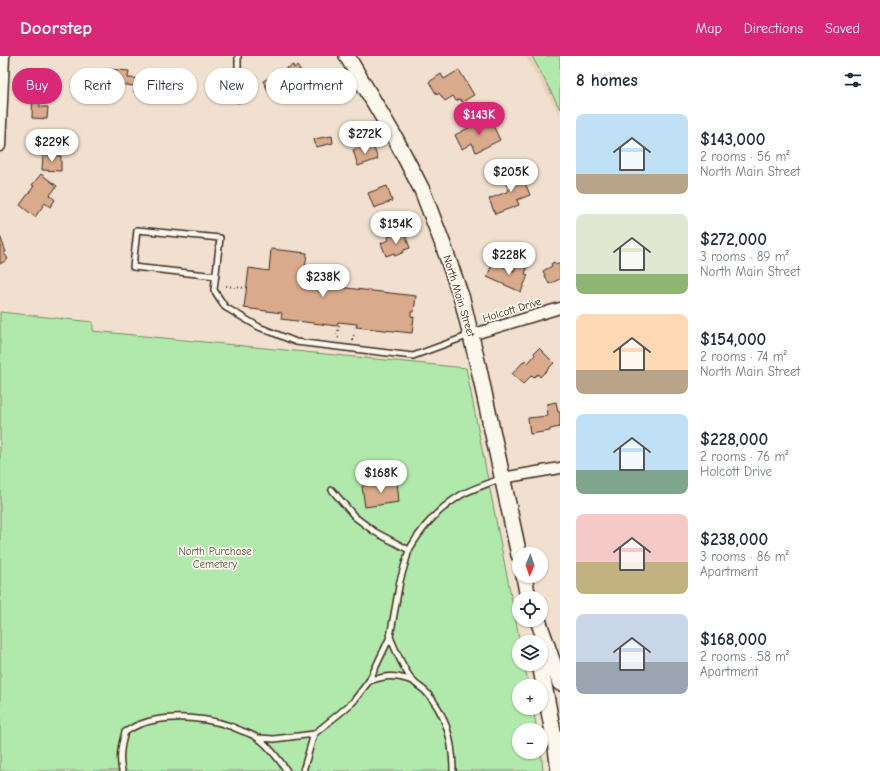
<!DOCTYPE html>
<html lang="en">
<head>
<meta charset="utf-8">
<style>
  body { margin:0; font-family:"Comic Neue",sans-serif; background:#f6f6f7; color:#1f2937; height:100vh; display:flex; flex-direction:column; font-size:15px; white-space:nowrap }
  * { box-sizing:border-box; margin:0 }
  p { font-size:13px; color:#747a83 }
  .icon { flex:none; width:22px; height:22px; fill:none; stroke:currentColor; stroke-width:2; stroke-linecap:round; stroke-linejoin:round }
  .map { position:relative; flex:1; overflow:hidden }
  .drawer { display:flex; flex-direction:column; background:#fff; width:320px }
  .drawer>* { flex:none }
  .hud { position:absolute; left:12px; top:12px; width:380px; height:36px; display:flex; gap:8px }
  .needle { width:26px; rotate:182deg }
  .controls { position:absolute; left:512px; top:491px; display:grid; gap:8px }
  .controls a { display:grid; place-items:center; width:36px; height:36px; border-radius:50%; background:#fff; box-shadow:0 1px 3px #0004; font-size:20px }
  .price { position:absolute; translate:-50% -34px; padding:0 9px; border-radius:14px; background:#fff; color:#222; font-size:13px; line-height:26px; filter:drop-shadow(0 1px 2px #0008) }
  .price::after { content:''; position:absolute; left:50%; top:24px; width:12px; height:9px; margin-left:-6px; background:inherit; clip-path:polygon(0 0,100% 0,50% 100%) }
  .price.selected { background:#db2777; color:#fff }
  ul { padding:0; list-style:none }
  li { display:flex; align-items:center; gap:12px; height:100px; padding:0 16px }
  li span { display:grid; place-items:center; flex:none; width:112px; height:80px; border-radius:8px; color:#555 }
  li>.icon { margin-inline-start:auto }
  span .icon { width:48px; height:48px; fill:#fffc; stroke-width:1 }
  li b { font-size:17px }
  h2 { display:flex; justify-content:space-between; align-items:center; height:48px; padding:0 16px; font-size:17px }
  .tag { padding:0 14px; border-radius:18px; background:#fff; box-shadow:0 1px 3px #0004; font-size:14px; line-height:36px }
  .tag.selected { background:#db2777; color:#fff }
  header { display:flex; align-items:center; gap:24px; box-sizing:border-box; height:56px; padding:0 20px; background:#db2777; color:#fff }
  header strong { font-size:19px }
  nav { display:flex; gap:22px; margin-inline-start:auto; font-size:14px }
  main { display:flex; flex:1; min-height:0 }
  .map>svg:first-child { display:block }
</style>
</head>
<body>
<header>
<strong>Doorstep</strong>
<nav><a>Map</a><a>Directions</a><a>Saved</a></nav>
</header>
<main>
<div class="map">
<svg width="560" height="715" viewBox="0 0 560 715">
  <rect width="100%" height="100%" fill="#f1e0cf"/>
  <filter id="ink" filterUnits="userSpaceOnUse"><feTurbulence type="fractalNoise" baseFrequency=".025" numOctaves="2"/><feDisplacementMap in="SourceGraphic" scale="8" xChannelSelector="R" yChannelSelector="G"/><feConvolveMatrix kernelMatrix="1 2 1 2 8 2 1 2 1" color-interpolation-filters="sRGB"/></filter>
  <g filter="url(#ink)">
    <!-- built -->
    <path fill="#ead0bb" d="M525,0h35v59z"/>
    <!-- green -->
    <g fill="#b1e9ac" stroke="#768a65">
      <path d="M532,0h28v53z"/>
      <path d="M0,256l93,10v9l373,37 54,274h-1v22h5l5,22h-10v22h14l4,22h-18v22l22,-1 2,20h-543z"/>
    </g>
    <!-- building -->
    <g fill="#daaa8c" stroke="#3b2a1e">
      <path d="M293,9l1,3 3,-2 6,9 -5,3 2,2 -19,11 1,2 -5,2 -2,-2 -4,3 -8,-15z"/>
      <path d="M108,13l21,2 -1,7 20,1 -1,14 -13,-1 1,-6 -28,-3z"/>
      <path d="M36,14h13v29h-9v8h8l-1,12 -15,-1 1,-36h3z"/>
      <path d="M459,14l15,25 -12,7 -2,-3 -4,2 -3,-5 -8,5 -6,-8 -2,2 -8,-13 12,-8 3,5z"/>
      <path d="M489,61l11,23 -24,12 -4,-9 -10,6 -7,-14z"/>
      <path d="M332,80l1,7 -17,4 -2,-8z"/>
      <path d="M372,87l6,16 -20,7 -5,-16z"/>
      <path d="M43,99l18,1v15l-19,-1z"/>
      <path d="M520,114l10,25 -13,5 2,5 -24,9 -6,-15 20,-8 -6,-15z"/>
      <path d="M41,118l16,12 -7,9 5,5 -5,7 -5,-4 -10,14 -15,-12 14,-19 -2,-1z"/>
      <path d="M387,130l5,15 -18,7 -6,-15z"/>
      <path d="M396,178l1,3 8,-3 5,14 -6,2v2l-9,4 -1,-3 -8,3 -5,-13 8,-3 -1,-3z"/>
      <path d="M0,180l6,16 -2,1 4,6 -8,5z"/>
      <path d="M271,193l36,4 -4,30 113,13 -2,16h-3v4l3,1 -2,16 -56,-6 1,-3 -19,-2 -1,4 -56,-7 1,-6 -38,-5 5,-40 20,3z"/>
      <path d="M493,206l21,9 3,-7 10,4 -2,6 3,1 -7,17 -34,-15z"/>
      <path d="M554,206l2,3 4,-2v16l-11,5 -6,-13 9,-5 -1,-2z"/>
      <path d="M539,292l15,15 -14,14 -2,-3 -4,3 -2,-2 -9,9 -11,-10 13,-14 3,3 7,-8 -1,-2z"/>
      <path d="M556,346l2,10h2v15l-10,2v2l-20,3 -2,-16 20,-2 -1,-12z"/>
      <path d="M397,425l2,21 -34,5 -3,-21z"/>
    </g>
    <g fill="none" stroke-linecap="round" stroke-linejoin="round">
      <!-- service casing -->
      <g stroke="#3b2a1e" stroke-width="8">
        <g id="service">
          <path d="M238,0v43"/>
          <path d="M216,220l-83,-9 4,-37 83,8 -6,52 11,17 34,20 37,15 117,14 57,-21"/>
          <path d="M332,434l23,27 20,15 34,18c13,-23 29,-41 52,-55 12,-7 28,-11 40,-17"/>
          <path d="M390,581l10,-56 9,-31"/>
          <path d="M369,625c18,-6 26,-6 44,0"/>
          <path d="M259,682l15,1 40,-5 26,-21 13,-11 16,-21 21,-44c6,14 13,32 23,44 4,5 10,7 14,12 19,21 26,50 26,78"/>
          <path d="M122,715c-3,-14 -1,-25 3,-39 4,-2 8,-5 13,-7 31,-12 75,-8 104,6 6,2 12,4 17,8 9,6 22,23 28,32"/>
          <path d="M303,715l11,-37"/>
        </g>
      </g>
      <!-- minor casing -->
      <g stroke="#3b2a1e" stroke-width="13">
        <g id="minor">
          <path d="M0,90l4,-90"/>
          <path d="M471,279l89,-27"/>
          <path d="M502,422l58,-10"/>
        </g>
      </g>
      <!-- secondary casing -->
      <g stroke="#3b2a1e" stroke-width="18">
        <g id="secondary">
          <path d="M347,0l47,80 28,54 20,52 20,57 16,66 41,190"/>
          <path d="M524,520l4,22"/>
          <path d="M538,564l22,63"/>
          <path d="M540,608l16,84 3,23"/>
        </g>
      </g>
      <!-- path -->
      <g stroke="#3b2a1e" stroke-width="2" stroke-dasharray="1 3" stroke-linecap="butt">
        <path d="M226,230l20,2"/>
        <path d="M339,270l-2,11 2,1"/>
        <path d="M352,283h1l2,-11"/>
      </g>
      <!-- service -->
      <use href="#service" stroke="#fbf7ec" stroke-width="5"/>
      <!-- minor -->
      <use href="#minor" stroke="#fbf7ec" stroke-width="10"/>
      <!-- secondary -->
      <use href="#secondary" stroke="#fbf7ec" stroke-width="15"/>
    </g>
  </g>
  <g text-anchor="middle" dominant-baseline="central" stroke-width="3.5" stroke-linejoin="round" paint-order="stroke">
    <!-- street labels -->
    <g font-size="11" fill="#3b2a1e" stroke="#fbf7ec">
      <text transform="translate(459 240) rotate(73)">North Main Street</text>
      <text transform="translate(512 254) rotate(-17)">Holcott Drive</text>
    </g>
    <!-- park labels -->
    <g font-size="11" fill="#585a42" stroke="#fbf7ec">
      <text x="215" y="495">North Purchase<tspan x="215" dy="13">Cemetery</tspan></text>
    </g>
  </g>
</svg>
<div class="controls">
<a><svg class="needle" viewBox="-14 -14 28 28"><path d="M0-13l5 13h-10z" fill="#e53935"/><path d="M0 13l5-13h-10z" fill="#747a83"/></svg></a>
<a><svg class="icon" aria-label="locate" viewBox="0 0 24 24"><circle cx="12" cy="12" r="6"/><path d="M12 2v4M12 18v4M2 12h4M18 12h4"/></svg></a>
<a><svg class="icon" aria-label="layers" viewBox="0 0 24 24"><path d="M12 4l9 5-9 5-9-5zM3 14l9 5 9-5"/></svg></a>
<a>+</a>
<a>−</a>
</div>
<b class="price selected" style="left:479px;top:80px">$143K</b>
<b class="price" style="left:365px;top:99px">$272K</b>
<b class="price" style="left:52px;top:107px">$229K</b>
<b class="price" style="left:511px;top:137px">$205K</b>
<b class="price" style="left:396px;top:189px">$154K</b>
<b class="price" style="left:509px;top:220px">$228K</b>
<b class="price" style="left:323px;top:242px">$238K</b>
<b class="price" style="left:381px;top:438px">$168K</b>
<div class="hud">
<a class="tag selected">Buy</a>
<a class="tag">Rent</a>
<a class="tag">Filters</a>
<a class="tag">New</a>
<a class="tag">Apartment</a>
</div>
</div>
<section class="drawer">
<h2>8 homes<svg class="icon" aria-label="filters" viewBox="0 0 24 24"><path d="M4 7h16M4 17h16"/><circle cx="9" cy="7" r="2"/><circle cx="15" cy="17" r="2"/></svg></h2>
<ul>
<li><span style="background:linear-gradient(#bfe0f5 75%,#b9a48a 0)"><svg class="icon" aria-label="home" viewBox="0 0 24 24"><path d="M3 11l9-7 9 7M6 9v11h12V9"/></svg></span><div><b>$143,000</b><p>2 rooms · 56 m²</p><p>North Main Street</p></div></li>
<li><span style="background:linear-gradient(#dfe7d0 75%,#8fb573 0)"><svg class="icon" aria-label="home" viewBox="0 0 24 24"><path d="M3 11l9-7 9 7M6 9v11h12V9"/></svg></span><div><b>$272,000</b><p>3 rooms · 89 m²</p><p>North Main Street</p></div></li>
<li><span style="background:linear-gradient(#ffd9b3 70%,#b9a48a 0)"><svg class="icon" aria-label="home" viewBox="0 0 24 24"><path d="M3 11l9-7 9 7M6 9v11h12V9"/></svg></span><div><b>$154,000</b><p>2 rooms · 74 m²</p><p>North Main Street</p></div></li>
<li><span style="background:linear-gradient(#bfe0f5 70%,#7fa58c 0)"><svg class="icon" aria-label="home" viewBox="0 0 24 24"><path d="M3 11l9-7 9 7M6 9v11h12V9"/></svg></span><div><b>$228,000</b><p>2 rooms · 76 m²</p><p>Holcott Drive</p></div></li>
<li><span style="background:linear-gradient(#f6c9c9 60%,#c2b280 0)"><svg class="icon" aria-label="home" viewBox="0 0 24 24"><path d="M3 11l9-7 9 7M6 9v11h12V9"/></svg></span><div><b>$238,000</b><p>3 rooms · 86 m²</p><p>Apartment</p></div></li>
<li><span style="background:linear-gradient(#c9d6e8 60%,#9aa5b1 0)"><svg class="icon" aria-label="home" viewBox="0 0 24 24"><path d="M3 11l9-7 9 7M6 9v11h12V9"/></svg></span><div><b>$168,000</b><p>2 rooms · 58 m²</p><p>Apartment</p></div></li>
</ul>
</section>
</main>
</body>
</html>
